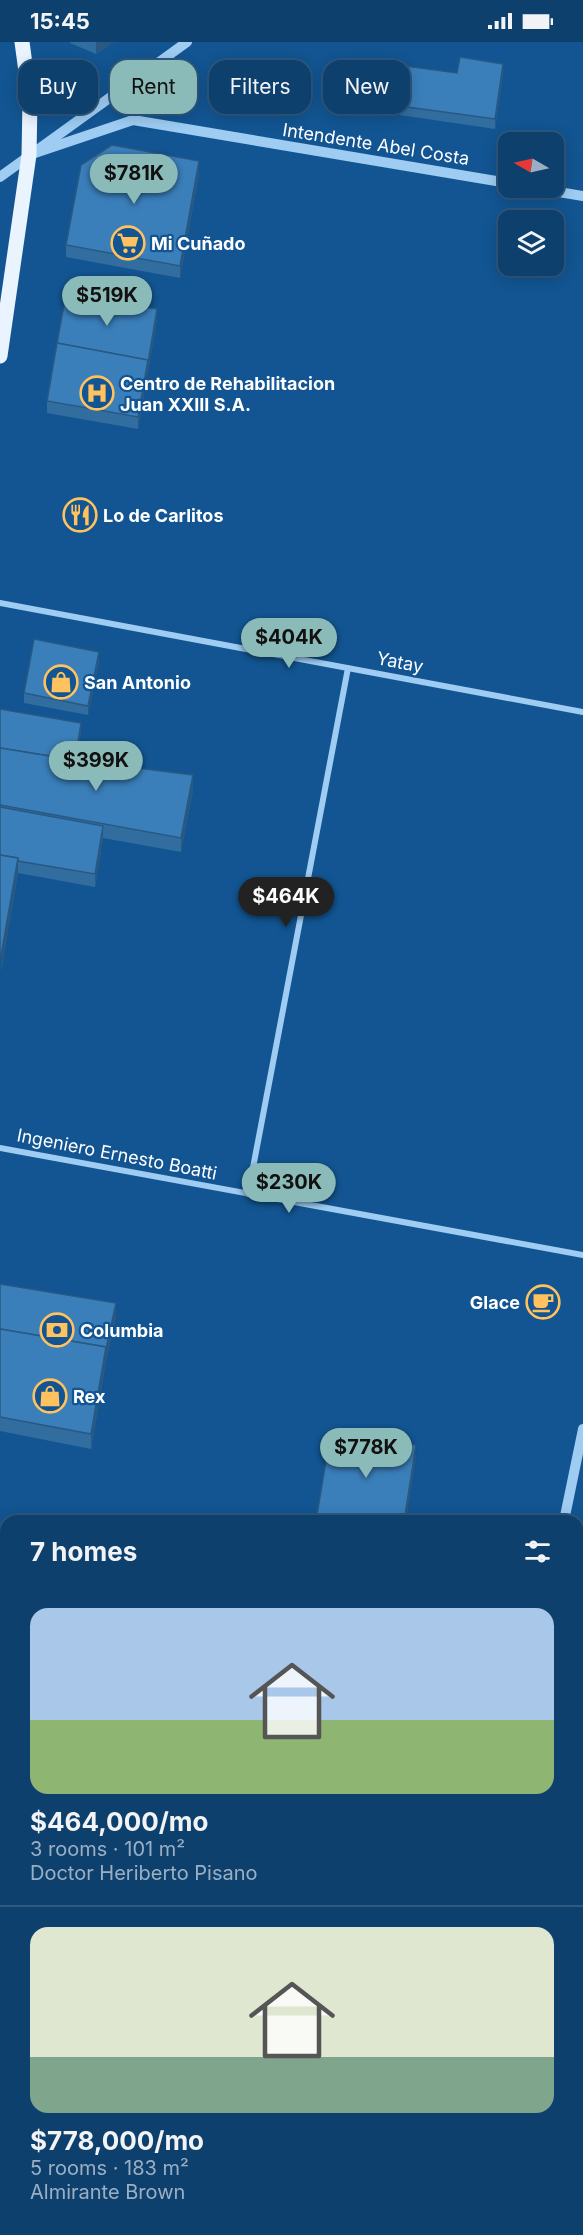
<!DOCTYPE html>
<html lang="en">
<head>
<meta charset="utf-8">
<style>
  body { margin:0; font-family:Inter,sans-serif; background:#1c4b76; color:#f1f3f6; height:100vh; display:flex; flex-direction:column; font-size:22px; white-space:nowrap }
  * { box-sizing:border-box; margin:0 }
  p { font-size:20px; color:#9bafc2 }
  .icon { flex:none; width:33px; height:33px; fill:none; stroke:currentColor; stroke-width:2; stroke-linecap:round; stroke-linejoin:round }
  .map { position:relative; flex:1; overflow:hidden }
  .panel { position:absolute; left:0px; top:1473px; width:584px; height:720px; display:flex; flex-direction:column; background:#0e406e; border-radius:18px 18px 0 0; box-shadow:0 3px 15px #0003,0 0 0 2px #2e5981 }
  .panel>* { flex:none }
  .guide { position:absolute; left:18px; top:18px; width:548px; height:54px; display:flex; gap:12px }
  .needle { width:39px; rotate:279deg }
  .buttons { position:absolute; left:498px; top:90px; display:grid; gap:12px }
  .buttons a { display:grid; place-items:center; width:66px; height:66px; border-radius:12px; background:#0e406e; box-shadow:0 3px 15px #0003,0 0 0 2px #2e5981; font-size:30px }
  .price { position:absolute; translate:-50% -51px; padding:0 14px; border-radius:21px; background:#8bbbb9; color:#111; font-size:20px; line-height:39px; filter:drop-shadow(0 2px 3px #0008) }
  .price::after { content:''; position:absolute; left:50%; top:36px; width:18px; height:14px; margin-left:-9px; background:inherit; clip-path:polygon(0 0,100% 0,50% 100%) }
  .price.selected { background:#222; color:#fff }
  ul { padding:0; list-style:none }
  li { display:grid; align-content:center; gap:12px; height:318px; padding:0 30px }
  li+li { border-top:2px solid #2e5981 }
  li span { display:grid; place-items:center; height:186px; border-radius:18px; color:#555 }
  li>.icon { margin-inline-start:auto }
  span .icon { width:108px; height:108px; fill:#fffc; stroke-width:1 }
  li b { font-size:26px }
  h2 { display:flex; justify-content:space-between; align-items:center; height:72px; padding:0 30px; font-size:26px }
  .tag { padding:0 21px; border-radius:18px; background:#0e406e; box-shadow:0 3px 15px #0003,0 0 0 2px #2e5981; font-size:21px; line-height:54px }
  .tag.selected { background:#8bbbb9; color:#111 }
  .status { display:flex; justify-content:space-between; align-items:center; height:42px; padding:0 30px; background:#0e406e; direction:ltr }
  .status svg { height:16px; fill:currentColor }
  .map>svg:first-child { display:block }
</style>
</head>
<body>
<div class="status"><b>15:45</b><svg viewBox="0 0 49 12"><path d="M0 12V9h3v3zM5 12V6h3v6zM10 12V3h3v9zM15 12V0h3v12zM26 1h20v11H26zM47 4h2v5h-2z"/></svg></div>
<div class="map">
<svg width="583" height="2193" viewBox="0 0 583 2193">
  <rect width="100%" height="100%" fill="#125592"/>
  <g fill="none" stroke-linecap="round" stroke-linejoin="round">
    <!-- minor -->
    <g stroke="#9eccf2" stroke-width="6">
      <path d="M0,561l583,109"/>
      <path d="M0,1106l583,107"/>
      <path d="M248,1152l100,-526"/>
      <path d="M0,1652l6,1"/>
      <path d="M578,1749l5,1"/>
    </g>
    <!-- tertiary -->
    <g stroke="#9eccf2" stroke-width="10">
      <path d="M29,113l104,-35 375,63"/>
      <path d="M0,135l187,-135"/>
      <path d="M535,146l48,8"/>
      <path d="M564,1479l19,-92"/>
      <path d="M423,2193l1,-6"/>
    </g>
    <!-- primary -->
    <path stroke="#e9f4ff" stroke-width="15" d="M0,314l29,-201 1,-54 -8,-59"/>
  </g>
  <!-- wall -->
  <g fill="#326da0">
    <path d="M70,0h44l-18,12 -26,-11z"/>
    <path d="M457,31h46l-8,56 -95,-14v-9z"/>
    <path d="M199,131l-19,105 -114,-21v-12z"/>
    <path d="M157,277l-19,110 -91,-16v-12z"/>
    <path d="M99,619l-11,54 -64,-12v-10z"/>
    <path d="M0,667l81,23 -5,28 117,30 -12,62 -78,-14 -8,49 -77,-14 -17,98z"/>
    <path d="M0,1242l116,32 -10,45 -15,88 -91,-18z"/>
    <path d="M0,1510l6,1v96l-6,-1z"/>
    <path d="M583,1586v116l-5,-1v-86z"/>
    <path d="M212,2187h49l-1,6h-13z"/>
  </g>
  <!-- shaded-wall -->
  <g fill="#295982">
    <path d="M96,0h18l-18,12z"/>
    <path d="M503,22v9l-8,56v-10z"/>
    <path d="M199,119v12l-19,105v-12z"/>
    <path d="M157,267v10l-9,53v-9z"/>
    <path d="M148,318v12l-10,57v-12z"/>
    <path d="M99,610v9l-11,54v-9z"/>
    <path d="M81,681v9l-7,43v-9z"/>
    <path d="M193,733v15l-12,62v-14z"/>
    <path d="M103,784v12l-8,49v-13z"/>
    <path d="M18,816v15l-17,98v-15z"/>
    <path d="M116,1261v13l-10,45v-12z"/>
    <path d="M106,1305v14l-15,88v-15z"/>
    <path d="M416,1403v13l-10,63h-2z"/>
  </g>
  <!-- building -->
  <g fill="#3a7fba" stroke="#295982" stroke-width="1.5">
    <path d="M460,15l43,7 -8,55 -95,-13 5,-40 52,7z"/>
    <path d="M112,103l87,16 -19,105 -114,-21 15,-80z"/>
    <path d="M66,252l91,15 -9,54v-3l-91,-17z"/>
    <path d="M57,301l91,17 -10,57 -91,-16z"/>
    <path d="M34,597l65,13 -11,54 -64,-13z"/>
    <path d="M0,667l81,14 -6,37 -75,-12z"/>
    <path d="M0,706l74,12 119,15 -12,63 -181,-33z"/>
    <path d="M0,765l103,19 -8,48 -77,-13v-3l-18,-3z"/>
    <path d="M0,813l18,3 -17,98h-1z"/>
    <path d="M0,1242l116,19 -10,46v-2l-106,-18z"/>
    <path d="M0,1287l106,18 -15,87 -91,-17z"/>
    <path d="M331,1389l85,14 -12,76h-88z"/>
    <path d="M0,1510l6,1v81l-6,-1z"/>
    <path d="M583,1586v101l-5,-1v-71z"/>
    <path d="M458,2187h32l-1,6h-32z"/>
    <path d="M493,2187h24l-1,6h-24z"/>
    <path d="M526,2187h21l35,6h-57z"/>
  </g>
  <!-- icons -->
  <defs>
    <g id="supermarket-ring" transform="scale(1.725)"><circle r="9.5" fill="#125592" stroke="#ffc25f" stroke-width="1.5"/><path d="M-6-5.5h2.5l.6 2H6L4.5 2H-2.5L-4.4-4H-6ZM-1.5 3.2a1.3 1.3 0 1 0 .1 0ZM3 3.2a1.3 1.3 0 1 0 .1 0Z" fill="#ffc25f"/></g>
    <g id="hospital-ring" transform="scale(1.725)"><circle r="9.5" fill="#125592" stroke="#ffc25f" stroke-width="1.5"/><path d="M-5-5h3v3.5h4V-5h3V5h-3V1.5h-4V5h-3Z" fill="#ffc25f"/></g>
    <g id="restaurant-ring" transform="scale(1.725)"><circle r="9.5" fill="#125592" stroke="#ffc25f" stroke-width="1.5"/><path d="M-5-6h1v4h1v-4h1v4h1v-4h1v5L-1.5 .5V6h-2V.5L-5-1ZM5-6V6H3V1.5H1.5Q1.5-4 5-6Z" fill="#ffc25f"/></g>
    <g id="shop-ring" transform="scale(1.725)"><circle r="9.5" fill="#125592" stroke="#ffc25f" stroke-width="1.5"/><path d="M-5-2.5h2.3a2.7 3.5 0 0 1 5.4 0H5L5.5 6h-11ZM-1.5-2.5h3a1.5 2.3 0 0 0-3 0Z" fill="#ffc25f"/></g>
    <g id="cafe-ring" transform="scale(1.725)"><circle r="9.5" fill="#125592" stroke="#ffc25f" stroke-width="1.5"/><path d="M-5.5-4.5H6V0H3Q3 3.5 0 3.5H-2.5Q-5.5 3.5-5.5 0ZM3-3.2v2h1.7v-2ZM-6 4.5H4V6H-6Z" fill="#ffc25f"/></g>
    <g id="bank-ring" transform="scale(1.725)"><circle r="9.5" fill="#125592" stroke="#ffc25f" stroke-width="1.5"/><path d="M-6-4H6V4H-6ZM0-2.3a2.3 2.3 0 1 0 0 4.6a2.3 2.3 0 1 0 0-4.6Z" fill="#ffc25f"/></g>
  </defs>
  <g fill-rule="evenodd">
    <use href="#supermarket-ring" x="128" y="201"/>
    <use href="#hospital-ring" x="97" y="351"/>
    <use href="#restaurant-ring" x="80" y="473"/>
    <use href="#shop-ring" x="61" y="640"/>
    <use href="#cafe-ring" x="543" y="1260"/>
    <use href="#bank-ring" x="57" y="1288"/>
    <use href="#shop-ring" x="50" y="1354"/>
  </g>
  <g text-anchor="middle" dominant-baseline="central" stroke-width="4.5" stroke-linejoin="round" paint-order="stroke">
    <!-- street labels -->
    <g font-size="18" fill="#fff" stroke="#125592">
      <text transform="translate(376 102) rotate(9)">Intendente Abel Costa</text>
      <text transform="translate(400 620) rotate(11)">Yatay</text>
      <text transform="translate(117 1112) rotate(11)">Ingeniero Ernesto Boatti</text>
    </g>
    <!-- poi labels -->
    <g font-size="18" font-weight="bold" fill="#fff" stroke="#125592" text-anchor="start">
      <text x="151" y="201">Mi Cuñado</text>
      <text x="120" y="341">Centro de Rehabilitacion<tspan x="120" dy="21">Juan XXIII S.A.</tspan></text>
      <text x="103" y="473">Lo de Carlitos</text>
      <text x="84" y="640">San Antonio</text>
      <text x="520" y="1260" text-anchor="end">Glace</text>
      <text x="80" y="1288">Columbia</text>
      <text x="73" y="1354">Rex</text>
    </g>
  </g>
</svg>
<div class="buttons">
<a><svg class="needle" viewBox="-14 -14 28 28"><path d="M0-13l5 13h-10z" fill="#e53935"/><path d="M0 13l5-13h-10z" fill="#9bafc2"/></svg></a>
<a><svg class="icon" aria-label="layers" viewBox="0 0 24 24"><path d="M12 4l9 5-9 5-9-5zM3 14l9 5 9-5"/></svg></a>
</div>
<b class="price" style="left:134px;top:163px">$781K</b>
<b class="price" style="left:107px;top:285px">$519K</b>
<b class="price" style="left:289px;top:627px">$404K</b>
<b class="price" style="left:96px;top:750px">$399K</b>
<b class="price selected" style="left:286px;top:886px">$464K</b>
<b class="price" style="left:289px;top:1172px">$230K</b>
<b class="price" style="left:366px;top:1437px">$778K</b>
<div class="guide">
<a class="tag">Buy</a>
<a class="tag selected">Rent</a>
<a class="tag">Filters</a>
<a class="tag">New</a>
</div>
<section class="panel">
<h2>7 homes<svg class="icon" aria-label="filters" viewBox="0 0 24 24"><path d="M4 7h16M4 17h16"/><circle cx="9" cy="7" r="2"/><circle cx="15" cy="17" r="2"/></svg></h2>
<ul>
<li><span style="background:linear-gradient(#a9c7e8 60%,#8fb573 0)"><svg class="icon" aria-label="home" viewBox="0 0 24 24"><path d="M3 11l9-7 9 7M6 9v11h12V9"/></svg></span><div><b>$464,000/mo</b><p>3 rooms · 101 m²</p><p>Doctor Heriberto Pisano</p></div></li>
<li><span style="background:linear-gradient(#dfe7d0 70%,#7fa58c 0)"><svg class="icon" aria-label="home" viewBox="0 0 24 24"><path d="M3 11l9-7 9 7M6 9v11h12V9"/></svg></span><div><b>$778,000/mo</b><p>5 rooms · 183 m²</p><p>Almirante Brown</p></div></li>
</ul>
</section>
</div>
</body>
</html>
